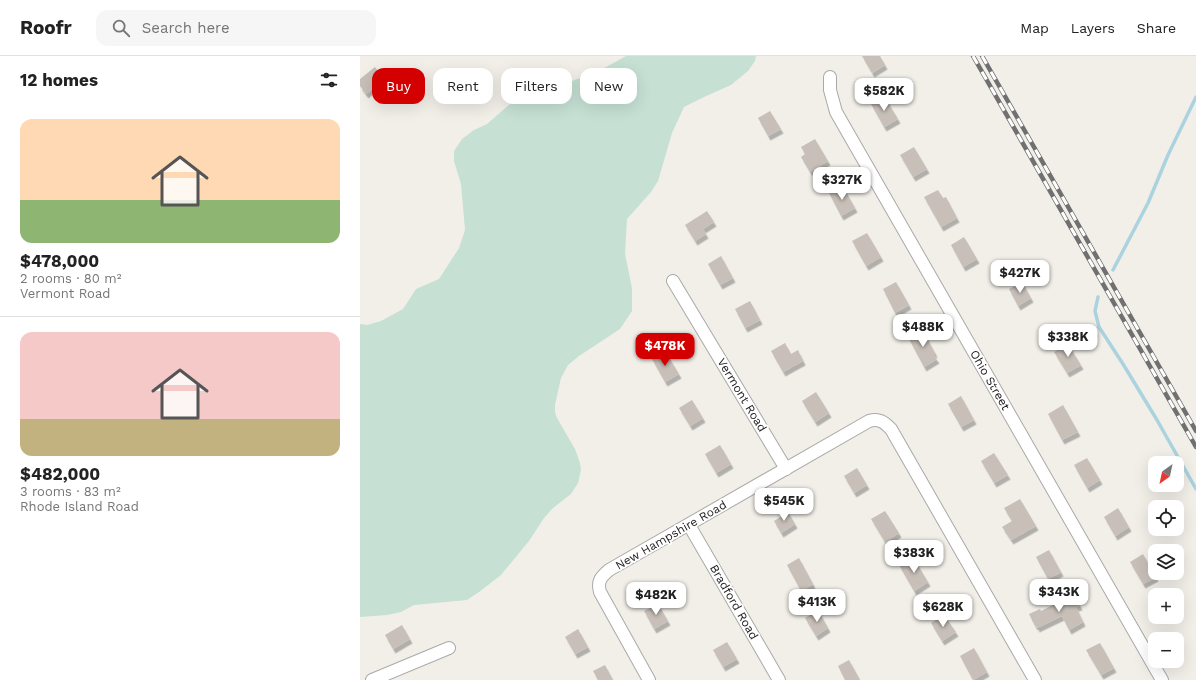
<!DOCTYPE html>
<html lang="en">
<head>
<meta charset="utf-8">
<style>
  body { margin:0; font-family:"Work Sans",sans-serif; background:#f6f6f6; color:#222; height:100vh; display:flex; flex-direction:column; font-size:15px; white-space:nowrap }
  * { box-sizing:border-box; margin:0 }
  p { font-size:13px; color:#767676 }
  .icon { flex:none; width:22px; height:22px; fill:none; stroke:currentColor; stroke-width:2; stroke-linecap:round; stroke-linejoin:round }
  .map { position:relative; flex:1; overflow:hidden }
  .details { display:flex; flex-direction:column; background:#fff; width:360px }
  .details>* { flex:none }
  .hud { position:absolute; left:12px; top:12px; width:380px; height:36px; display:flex; gap:8px }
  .needle { width:26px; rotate:213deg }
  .controls { position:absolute; left:788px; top:400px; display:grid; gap:8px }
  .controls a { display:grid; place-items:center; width:36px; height:36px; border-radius:8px; background:#fff; box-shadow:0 4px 16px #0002; font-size:20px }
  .price { position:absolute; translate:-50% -34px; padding:0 9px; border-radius:8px; background:#fff; color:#222; font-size:13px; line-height:26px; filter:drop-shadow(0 1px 2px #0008) }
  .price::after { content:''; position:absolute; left:50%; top:24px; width:12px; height:9px; margin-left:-6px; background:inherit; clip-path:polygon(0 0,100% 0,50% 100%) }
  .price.active { background:#d40000; color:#fff }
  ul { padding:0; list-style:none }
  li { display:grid; align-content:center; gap:8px; height:212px; padding:0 20px }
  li+li { border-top:1px solid #e0e0e0 }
  li span { display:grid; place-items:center; height:124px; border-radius:12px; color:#555 }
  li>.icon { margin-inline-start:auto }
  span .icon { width:72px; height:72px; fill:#fffc; stroke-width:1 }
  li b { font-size:17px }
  h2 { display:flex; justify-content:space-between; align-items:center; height:48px; padding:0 20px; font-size:17px }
  .pill { padding:0 14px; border-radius:12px; background:#fff; box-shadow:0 4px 16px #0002; font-size:14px; line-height:36px }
  .pill.active { background:#d40000; color:#fff }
  header { display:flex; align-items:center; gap:24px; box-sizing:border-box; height:56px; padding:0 20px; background:#fff; border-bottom:1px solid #e0e0e0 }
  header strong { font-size:19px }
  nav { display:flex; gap:22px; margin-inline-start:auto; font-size:14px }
  .search { width:280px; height:36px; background:#f6f6f6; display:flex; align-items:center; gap:10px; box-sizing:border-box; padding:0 14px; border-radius:12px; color:#767676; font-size:15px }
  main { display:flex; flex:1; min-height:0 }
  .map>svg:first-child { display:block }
</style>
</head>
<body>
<header>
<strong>Roofr</strong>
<div class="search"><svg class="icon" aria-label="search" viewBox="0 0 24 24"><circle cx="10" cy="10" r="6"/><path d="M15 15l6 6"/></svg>Search here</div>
<nav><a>Map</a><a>Layers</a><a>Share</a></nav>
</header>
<main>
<section class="details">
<h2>12 homes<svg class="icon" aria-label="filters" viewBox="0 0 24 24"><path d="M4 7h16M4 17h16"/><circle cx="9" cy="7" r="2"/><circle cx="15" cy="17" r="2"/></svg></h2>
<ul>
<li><span style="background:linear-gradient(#ffd9b3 65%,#8fb573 0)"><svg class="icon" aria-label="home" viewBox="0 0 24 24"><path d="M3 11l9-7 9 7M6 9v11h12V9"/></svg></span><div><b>$478,000</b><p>2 rooms · 80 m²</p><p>Vermont Road</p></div></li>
<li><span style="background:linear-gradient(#f6c9c9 70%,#c2b280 0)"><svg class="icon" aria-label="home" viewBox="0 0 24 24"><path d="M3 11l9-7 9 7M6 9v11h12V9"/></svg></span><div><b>$482,000</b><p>3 rooms · 83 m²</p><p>Rhode Island Road</p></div></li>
</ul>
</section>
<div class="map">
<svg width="836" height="624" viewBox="0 0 836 624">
  <defs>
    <filter id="shadow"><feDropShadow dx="2.5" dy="4.5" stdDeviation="0" flood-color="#0004"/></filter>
  </defs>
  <rect width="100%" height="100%" fill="#f2efe9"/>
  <!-- wetland -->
  <path fill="#c6e0d4" d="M266,0h130l-1,5 -7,10 -17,14 -27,12 -20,10 -12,26 -14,48 -7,11 -24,27 -2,35 7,34v23l-12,18 -41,27 -11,9 -7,13 -6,27v7l2,6 18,31 5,14 1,7 -3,13 -7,11 -18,14 -9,10 -15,23 -28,34 -22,17 -12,8 -53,5 -13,7 -14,3 -27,2v-293l7,1 14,-4 22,-12 13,-20 23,-10 20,-31 6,-18 -4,-46 -7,-23v-10l8,-12 12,-9 13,-6 23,-20 29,-14 16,-3 42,-15z"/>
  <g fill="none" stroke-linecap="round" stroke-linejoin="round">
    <!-- stream -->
    <g stroke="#aad3df" stroke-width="3.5">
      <path d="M753,214l35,-67 20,-48 28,-58"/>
      <path d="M738,241l-3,14 4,16 24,37 34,56 39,69"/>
    </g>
  </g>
  <!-- building -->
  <g fill="#c7bfb8" filter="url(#shadow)">
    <path d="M502,0h18l5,9 -13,8z"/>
    <path d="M15,11l9,12 -18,15 -6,-8v-7z"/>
    <path d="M524,40l14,23 -14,8 -13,-23z"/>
    <path d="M410,55l11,18 -13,7 -10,-18z"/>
    <path d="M455,83l13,22 -18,11 -9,-15 4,-3 -4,-7z"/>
    <path d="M554,91l13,22 -14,8 -13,-22z"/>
    <path d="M482,129l13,23 -14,8 -12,-23z"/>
    <path d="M578,134l5,8 3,-1 11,21 -16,9 -17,-30z"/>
    <path d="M347,155l7,11 -11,7 3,5 -11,7 -10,-16z"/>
    <path d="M507,177l14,24 -15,9 -14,-25z"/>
    <path d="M604,181l13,22 -14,8 -12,-22z"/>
    <path d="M361,200l12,22 -13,7 -12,-21z"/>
    <path d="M536,226l13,23 -14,8 -12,-24z"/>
    <path d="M662,226l9,16 -13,8 -9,-17z"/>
    <path d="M390,245l10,19 -15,8 -10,-19z"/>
    <path d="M562,273l13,24 -2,1 4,5 -13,8 -16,-30z"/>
    <path d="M425,287l6,11 7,-4 5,11 -20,11 -12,-21z"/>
    <path d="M708,288l13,21 -14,8 -13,-21z"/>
    <path d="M305,295l14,23 -14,8 -13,-23z"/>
    <path d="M456,336l13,21 -14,9 -13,-21z"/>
    <path d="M601,340l13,24 -13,7 -13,-23z"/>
    <path d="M332,344l11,18 -13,8 -11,-18z"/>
    <path d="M703,349l15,27 -16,8 -14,-26z"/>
    <path d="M360,389l11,19 -15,9 -11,-19z"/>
    <path d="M634,397l14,22 -14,8 -13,-22z"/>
    <path d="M727,402l13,22 -13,8 -13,-23z"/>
    <path d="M497,412l10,17 -13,8 -10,-17z"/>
    <path d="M660,443l16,27 -25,14 -9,-13 10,-6 -8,-13z"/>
    <path d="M758,452l11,19 -14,9 -11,-19z"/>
    <path d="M525,455l14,22 -14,9 -14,-23z"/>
    <path d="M428,456l7,12 -14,9 -7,-12z"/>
    <path d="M689,494l12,22 -13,7 -12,-22z"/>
    <path d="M783,498l13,23 -13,7 -13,-22z"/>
    <path d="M553,501l15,25 -14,9 -15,-26z"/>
    <path d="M439,502l14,26 -12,7 -14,-26z"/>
    <path d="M714,538l6,12 -4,1 7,15 -14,8 -7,-14 -25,12 -1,-3 -1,1 -6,-12 11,-5 1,2z"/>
    <path d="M298,548l10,17 -14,8 -10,-18z"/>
    <path d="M458,554l10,18 -12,8 -11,-18z"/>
    <path d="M584,559l12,17 -14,9 -11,-18z"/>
    <path d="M42,569l8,14 -17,10 -8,-14z"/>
    <path d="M218,573l10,18 -13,7 -10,-17z"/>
    <path d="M367,586l10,17 -14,8 -10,-17z"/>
    <path d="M740,587l14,25 -13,7 -15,-25z"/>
    <path d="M614,592l13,24 -14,8 -13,-24z"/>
    <path d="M489,604l11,20h-15l-7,-14z"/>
    <path d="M245,609l8,15h-15l-5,-9z"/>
  </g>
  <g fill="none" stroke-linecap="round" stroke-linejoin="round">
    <!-- street casing -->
    <g stroke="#a9a9a9" stroke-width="14">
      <g id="street">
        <path d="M470,21v13l6,22 326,568"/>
        <path d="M313,225l113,188"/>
        <path d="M329,469l90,155"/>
        <path d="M12,624l77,-32"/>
        <path d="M289,624l-49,-88c-3,-11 1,-15 9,-22l260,-149c10,-3 15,1 22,8l144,251"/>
      </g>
    </g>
    <!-- street -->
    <use href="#street" stroke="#fff" stroke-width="12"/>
    <!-- rail casing -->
    <g stroke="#707070" stroke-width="4.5">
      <g id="rail">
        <path d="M613,0l223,391"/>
        <path d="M622,0l214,375"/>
      </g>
    </g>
    <!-- rail -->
    <use href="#rail" stroke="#fff" stroke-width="3" stroke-dasharray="9" stroke-linecap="butt"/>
  </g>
  <g text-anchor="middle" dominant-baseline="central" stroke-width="3.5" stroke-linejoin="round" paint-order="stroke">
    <!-- street labels -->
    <g font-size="12" fill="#222" stroke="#fff">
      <text transform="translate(630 324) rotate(60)">Ohio Street</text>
      <text transform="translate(382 339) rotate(59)">Vermont Road</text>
      <text transform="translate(311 479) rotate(-30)">New Hampshire Road</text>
      <text transform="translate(374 546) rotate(60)">Bradford Road</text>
    </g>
  </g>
</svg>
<div class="controls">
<a><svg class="needle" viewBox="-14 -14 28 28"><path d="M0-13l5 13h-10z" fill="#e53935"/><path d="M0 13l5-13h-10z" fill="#767676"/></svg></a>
<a><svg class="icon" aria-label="locate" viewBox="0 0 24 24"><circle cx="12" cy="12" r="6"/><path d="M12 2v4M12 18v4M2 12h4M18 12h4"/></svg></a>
<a><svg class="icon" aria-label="layers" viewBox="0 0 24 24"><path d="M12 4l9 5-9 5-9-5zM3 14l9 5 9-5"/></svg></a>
<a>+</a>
<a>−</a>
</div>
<b class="price" style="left:524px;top:56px">$582K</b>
<b class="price" style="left:482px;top:145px">$327K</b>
<b class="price" style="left:660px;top:238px">$427K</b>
<b class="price" style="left:563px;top:292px">$488K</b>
<b class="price" style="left:708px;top:302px">$338K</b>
<b class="price active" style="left:305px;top:311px">$478K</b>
<b class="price" style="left:424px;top:466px">$545K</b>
<b class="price" style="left:554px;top:518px">$383K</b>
<b class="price" style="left:699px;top:557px">$343K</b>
<b class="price" style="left:296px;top:560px">$482K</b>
<b class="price" style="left:457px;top:567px">$413K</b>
<b class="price" style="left:583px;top:572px">$628K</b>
<div class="hud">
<a class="pill active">Buy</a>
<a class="pill">Rent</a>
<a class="pill">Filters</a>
<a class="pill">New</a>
</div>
</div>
</main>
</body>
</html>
